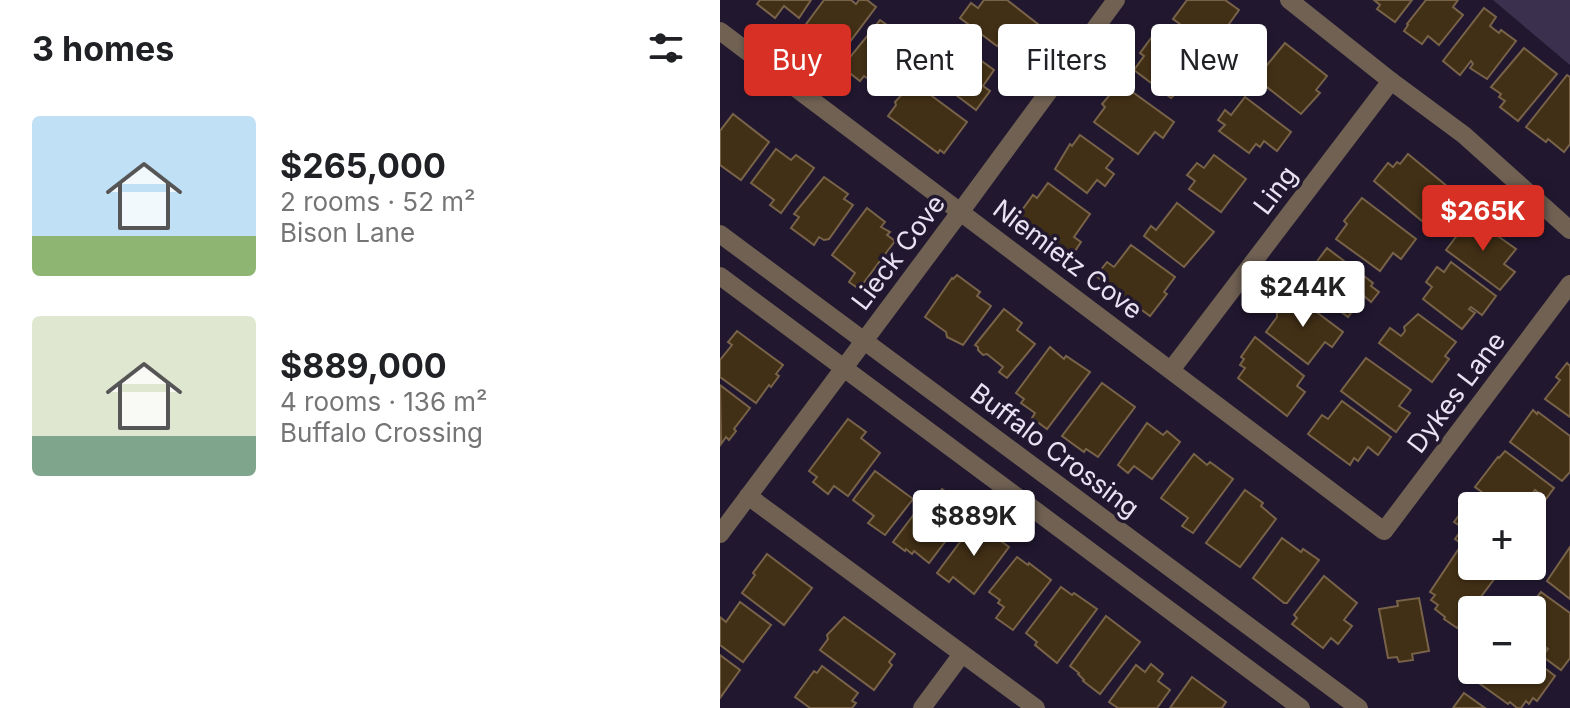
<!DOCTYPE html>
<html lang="en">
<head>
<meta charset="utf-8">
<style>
  body { margin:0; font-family:Inter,sans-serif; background:#f2f2f2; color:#202124; height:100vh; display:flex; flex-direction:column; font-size:30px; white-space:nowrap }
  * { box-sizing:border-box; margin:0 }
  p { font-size:26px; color:#757577 }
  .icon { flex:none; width:44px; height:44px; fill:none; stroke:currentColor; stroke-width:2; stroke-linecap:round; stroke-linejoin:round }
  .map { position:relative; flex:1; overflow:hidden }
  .panel { display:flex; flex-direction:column; background:#fff; width:720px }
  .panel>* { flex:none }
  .top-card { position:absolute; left:24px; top:24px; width:706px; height:72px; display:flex; gap:16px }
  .tools { position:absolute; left:738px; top:492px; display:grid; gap:16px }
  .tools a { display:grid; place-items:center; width:88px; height:88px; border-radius:8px; background:#fff; box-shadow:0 2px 6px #0004; font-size:40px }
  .price { position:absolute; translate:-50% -68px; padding:0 18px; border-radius:8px; background:#fff; color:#222; font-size:26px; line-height:52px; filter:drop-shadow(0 2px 4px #0008) }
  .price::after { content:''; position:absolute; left:50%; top:48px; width:24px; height:18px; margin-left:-12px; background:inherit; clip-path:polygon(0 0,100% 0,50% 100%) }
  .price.on { background:#d93025; color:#fff }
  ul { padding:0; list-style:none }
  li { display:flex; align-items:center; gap:24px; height:200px; padding:0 32px }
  li span { display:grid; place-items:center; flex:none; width:224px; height:160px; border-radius:8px; color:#555 }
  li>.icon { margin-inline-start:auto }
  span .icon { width:96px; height:96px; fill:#fffc; stroke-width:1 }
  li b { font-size:34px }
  h2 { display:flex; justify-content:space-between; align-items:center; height:96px; padding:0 32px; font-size:34px }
  .chip { padding:0 28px; border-radius:8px; background:#fff; box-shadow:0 2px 6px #0004; font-size:28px; line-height:72px }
  .chip.on { background:#d93025; color:#fff }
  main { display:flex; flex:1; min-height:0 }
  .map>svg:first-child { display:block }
</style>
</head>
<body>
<main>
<section class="panel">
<h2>3 homes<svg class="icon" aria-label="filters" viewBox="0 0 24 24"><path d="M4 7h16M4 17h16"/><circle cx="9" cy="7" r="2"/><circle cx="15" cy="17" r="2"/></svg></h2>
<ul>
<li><span style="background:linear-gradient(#bfe0f5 75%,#8fb573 0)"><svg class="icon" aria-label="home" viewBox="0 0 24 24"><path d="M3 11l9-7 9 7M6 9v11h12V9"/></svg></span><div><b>$265,000</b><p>2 rooms · 52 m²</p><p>Bison Lane</p></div></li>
<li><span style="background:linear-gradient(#dfe7d0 75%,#7fa58c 0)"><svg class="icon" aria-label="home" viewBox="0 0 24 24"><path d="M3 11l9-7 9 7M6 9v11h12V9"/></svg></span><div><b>$889,000</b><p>4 rooms · 136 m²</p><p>Buffalo Crossing</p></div></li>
</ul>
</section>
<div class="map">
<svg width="850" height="708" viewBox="0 0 850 708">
  <rect width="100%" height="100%" fill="#211830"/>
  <!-- green -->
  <path fill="#3b304d" d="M773,0h77v65z"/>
  <!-- building -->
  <g fill="#423016" stroke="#786349" stroke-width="2">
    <path d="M40,0h51l-12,18 -15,-12 -9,12 -18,-14z"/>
    <path d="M104,0h27l5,4 3,-4h8l9,7 -39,52 -11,-8 -2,2 -11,-7 3,-4 -15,-11z"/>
    <path d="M264,0h23l32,25 -14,17 -11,-7 -3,5 -6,-4 -8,10 -37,-28 11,-15 7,5z"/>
    <path d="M467,0h38l14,10 -15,21v4l-12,12 -39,-28z"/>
    <path d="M654,0h38l-17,22 -18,-13 3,-4z"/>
    <path d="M706,0h32l-5,7 10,8 -24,30 -11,-9 -6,8 -18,-13 4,-6 -1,-1z"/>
    <path d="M764,8l12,9 -6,9 9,7 2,-3 15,11 -29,38 -17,-11 3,-4 -2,-3 -11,14 -17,-14z"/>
    <path d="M160,20l21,15 6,-7 9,7 -5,8 2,2 -31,40 -9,-8 -3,3 -6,-4 -4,5 -18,-14z"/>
    <path d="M437,30l42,31 -16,21 1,4 -13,12 -37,-28 10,-14 -4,-3z"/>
    <path d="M565,43l42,33 -11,14 4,3 -19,21 -52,-41 11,-14 7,6z"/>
    <path d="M241,46l33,24 -11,16 7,5 -14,19 -40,-30 1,-1 -4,-3 7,-10 4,3z"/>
    <path d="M804,48l33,26 -39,47 -18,-14 5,-6 -6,-4 2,-3 -10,-7z"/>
    <path d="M847,75l3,2v67l-6,8 -16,-13 -2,3 -20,-15z"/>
    <path d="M193,82l54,40 -23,31 -4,-3 -2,3 -50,-37 8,-11 -1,-3z"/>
    <path d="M400,83l54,39 -11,16 -8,-6 -17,22 -44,-32 11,-15 -3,-3z"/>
    <path d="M525,97l46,35 -14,19 -13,-10 -4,6 -4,-3 -7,9 -30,-22 6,-6 -7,-5 7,-10 6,5z"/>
    <path d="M13,114l36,28 -28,38 -21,-15v-34z"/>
    <path d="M360,135l33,24 -7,9 8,6 -9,12 -8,-6 -10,13 -32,-24 15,-25 2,2z"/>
    <path d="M56,149l15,11 5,-5 18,13 -33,45 -11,-8 4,-5 -23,-17z"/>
    <path d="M688,154l40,33 -2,3 7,6 -16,21 -7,-6 -8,10 -48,-40 14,-18 5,4 4,-5 3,2z"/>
    <path d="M494,155l32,24 -25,33 -32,-23 6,-8 -8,-6 10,-12 7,5z"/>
    <path d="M104,177l24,17 -4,5 9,6 -24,34 -5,1 -5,-3 -5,8 -23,-17 8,-11 -5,-3z"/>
    <path d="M328,183l42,31 -16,23 7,5 -10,15 -54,-40 16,-22 4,3z"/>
    <path d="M642,198l54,41 -15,20 -8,-6 -13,18 -44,-32 11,-15 -3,-3z"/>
    <path d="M457,203l37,29 -30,35 -40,-31 7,-10 5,4z"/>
    <path d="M147,208l18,14 -4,5 9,5 -3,3 8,6 -36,48 -10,-7 6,-9 -23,-18z"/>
    <path d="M751,217l45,32 -12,15 11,8 -15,18 -54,-40z"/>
    <path d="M411,245l44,32 -11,15 3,2 -17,22 -54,-40 11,-14 7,5z"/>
    <path d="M607,248l46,35 -2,3 8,6 -8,10 -7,-6 -16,21 -49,-37 13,-18 3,2z"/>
    <path d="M731,262l45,34 -14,19 -11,-8 -2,2 6,4 -13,16 -39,-30 9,-12 -6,-5 11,-15 7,5z"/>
    <path d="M237,275l23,17 -3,4 14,10 -28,39 -16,-8 -1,-5 -21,-15 27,-39 1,1z"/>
    <path d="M571,293l52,39 -11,15 -7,-5 -17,22 -42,-32 11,-15v-4z"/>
    <path d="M284,309l18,14 -5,7 18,14 -28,34 -8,-6 4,-5 -16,-13 -4,1 -5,-5v-3l-3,-2z"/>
    <path d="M698,314l38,28 -11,14 4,3 -17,23 -53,-39 11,-15 11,8 4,-5 -1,-4z"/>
    <path d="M17,331l46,34 -7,9 3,2 -8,11 -2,-2 -13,18 -36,-26v-17l12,-15 -4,-3z"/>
    <path d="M535,337l49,39 -7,10 8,6 -18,24 -49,-38 7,-10 -5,-3 4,-6 -3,-2z"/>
    <path d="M330,347l14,12 2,-3 24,16 -43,57 -15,-11 3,-5 -14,-10 3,-4 -8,-6z"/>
    <path d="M646,358l45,32 -12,16 11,7 -14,19 -55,-41z"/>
    <path d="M847,363l3,3v51l-25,-18 15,-19 -4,-3z"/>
    <path d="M382,383l33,24 -37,50 -12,-8 -2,3 -22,-16z"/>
    <path d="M0,385l30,23 -16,21 2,2 -7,9 -3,-3 -5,7z"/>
    <path d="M622,401l49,36 -13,18 -10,-8 -10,14 -4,-3 -4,7 -42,-31 14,-19 6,4z"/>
    <path d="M813,410l4,4 1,-2 32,24v36l-8,9 -52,-39z"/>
    <path d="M128,419l18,13 -5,6 19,15 -32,43 -14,-10 -6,8 -15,-12 4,-5 -8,-6z"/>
    <path d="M427,423l16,12 4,-4 13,11 -28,37 -18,-13 -6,7 -10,-8z"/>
    <path d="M785,451l49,37 -8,11 -11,-9 -8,11 5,3 -1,2h-30l-26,-19 23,-30 1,1z"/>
    <path d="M474,454l13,11 3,-3 23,17 -40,54 -11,-7 6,-8 -27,-20z"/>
    <path d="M155,471l38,28 -28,36 -17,-12 6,-7 -21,-16z"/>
    <path d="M222,489l18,13 -3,5 9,7 -37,49 -15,-12 -2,3 -6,-5 -1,2 -12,-9 37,-49 7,5z"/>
    <path d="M525,490l18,13 -2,3 15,13 -36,48 -34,-24z"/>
    <path d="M756,496l14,10h-18v46l-17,-13 8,-11 -9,-6 9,-12 2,2z"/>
    <path d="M255,522l34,25 -35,47 -21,-17 -4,5 -12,-9z"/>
    <path d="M562,538l19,14 2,-3 16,11 -32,43h-3l-31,-25z"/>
    <path d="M850,547v52l-23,-18z"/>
    <path d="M738,550l14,10v6h8l15,12 -24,32 -5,-3 -7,9 5,3 -7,9 -13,-9 1,-2 -10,-8 3,-4 -7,-5 4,-5 -5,-3z"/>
    <path d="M47,554l45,34 -28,37 -42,-32 13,-18 -2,-2z"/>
    <path d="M297,557l11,8 1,-2 22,17 -38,50 -17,-12 8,-11 -6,-4 2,-3 -11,-8z"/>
    <path d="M604,576l33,27 -13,17 8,6 -14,18 -7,-6 -8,10 -31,-24 5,-6 -3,-3z"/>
    <path d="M341,587l11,8 2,-2 23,16 -40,54 -22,-18 2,-3 -11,-9z"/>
    <path d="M821,592l29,21v45l-9,12 -19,-14 6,-7 -16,-12v-27h-5z"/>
    <path d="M699,598l10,53 -17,3 1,6 -14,2 -2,-5 -9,1 -9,-49 19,-3 -1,-5z"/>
    <path d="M20,602l31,23 -28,37 -23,-17v-28l6,5z"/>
    <path d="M386,616l34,26 -40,52 -17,-13 1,-1 -6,-6 1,-1 -9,-7z"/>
    <path d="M124,617l51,37 -6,8 3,3 -18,25 -54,-40 8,-11 -1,-4z"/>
    <path d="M0,655l20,15 -20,28z"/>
    <path d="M817,662l18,14 -18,25 -4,-3 -4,6 -3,-3 -5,7h-4l-7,-6 -2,2 -32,-23 8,-11h48z"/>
    <path d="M431,664l12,10 -5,7 12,9 -13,18h-39l-9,-6 27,-37 9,7z"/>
    <path d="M102,666l36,27 -6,8 4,2 -4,5h-42l-15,-11 19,-26 3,2z"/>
    <path d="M472,677l34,25 -4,6h-52z"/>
    <path d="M744,693l21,15h-32z"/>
  </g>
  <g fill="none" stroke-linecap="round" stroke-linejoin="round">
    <!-- minor -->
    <g stroke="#706153" stroke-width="18">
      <path d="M569,0l102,81 73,54 106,95"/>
      <path d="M0,31l664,500 186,-247"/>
      <path d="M0,234l639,474"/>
      <path d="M0,276l581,432"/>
      <path d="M451,370l220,-289"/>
      <path d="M28,496l288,212"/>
      <path d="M0,534l241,-323 155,-211"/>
      <path d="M202,708l40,-54"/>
    </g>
  </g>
  <g text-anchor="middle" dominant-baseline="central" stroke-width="7" stroke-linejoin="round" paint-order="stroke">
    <!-- street labels -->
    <g font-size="26" fill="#e8e2f3" stroke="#211830">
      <text transform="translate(555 190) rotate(-53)">Ling</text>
      <text transform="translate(178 252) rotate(-53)">Lieck Cove</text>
      <text transform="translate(348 259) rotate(37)">Niemietz Cove</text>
      <text transform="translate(736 392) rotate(-53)">Dykes Lane</text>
      <text transform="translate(335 450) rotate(37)">Buffalo Crossing</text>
    </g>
  </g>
</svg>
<div class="tools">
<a>+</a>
<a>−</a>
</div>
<b class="price on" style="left:763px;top:253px">$265K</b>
<b class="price" style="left:583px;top:329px">$244K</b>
<b class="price" style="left:254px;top:558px">$889K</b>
<div class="top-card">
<a class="chip on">Buy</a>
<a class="chip">Rent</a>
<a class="chip">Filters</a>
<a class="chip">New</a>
</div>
</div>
</main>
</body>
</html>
